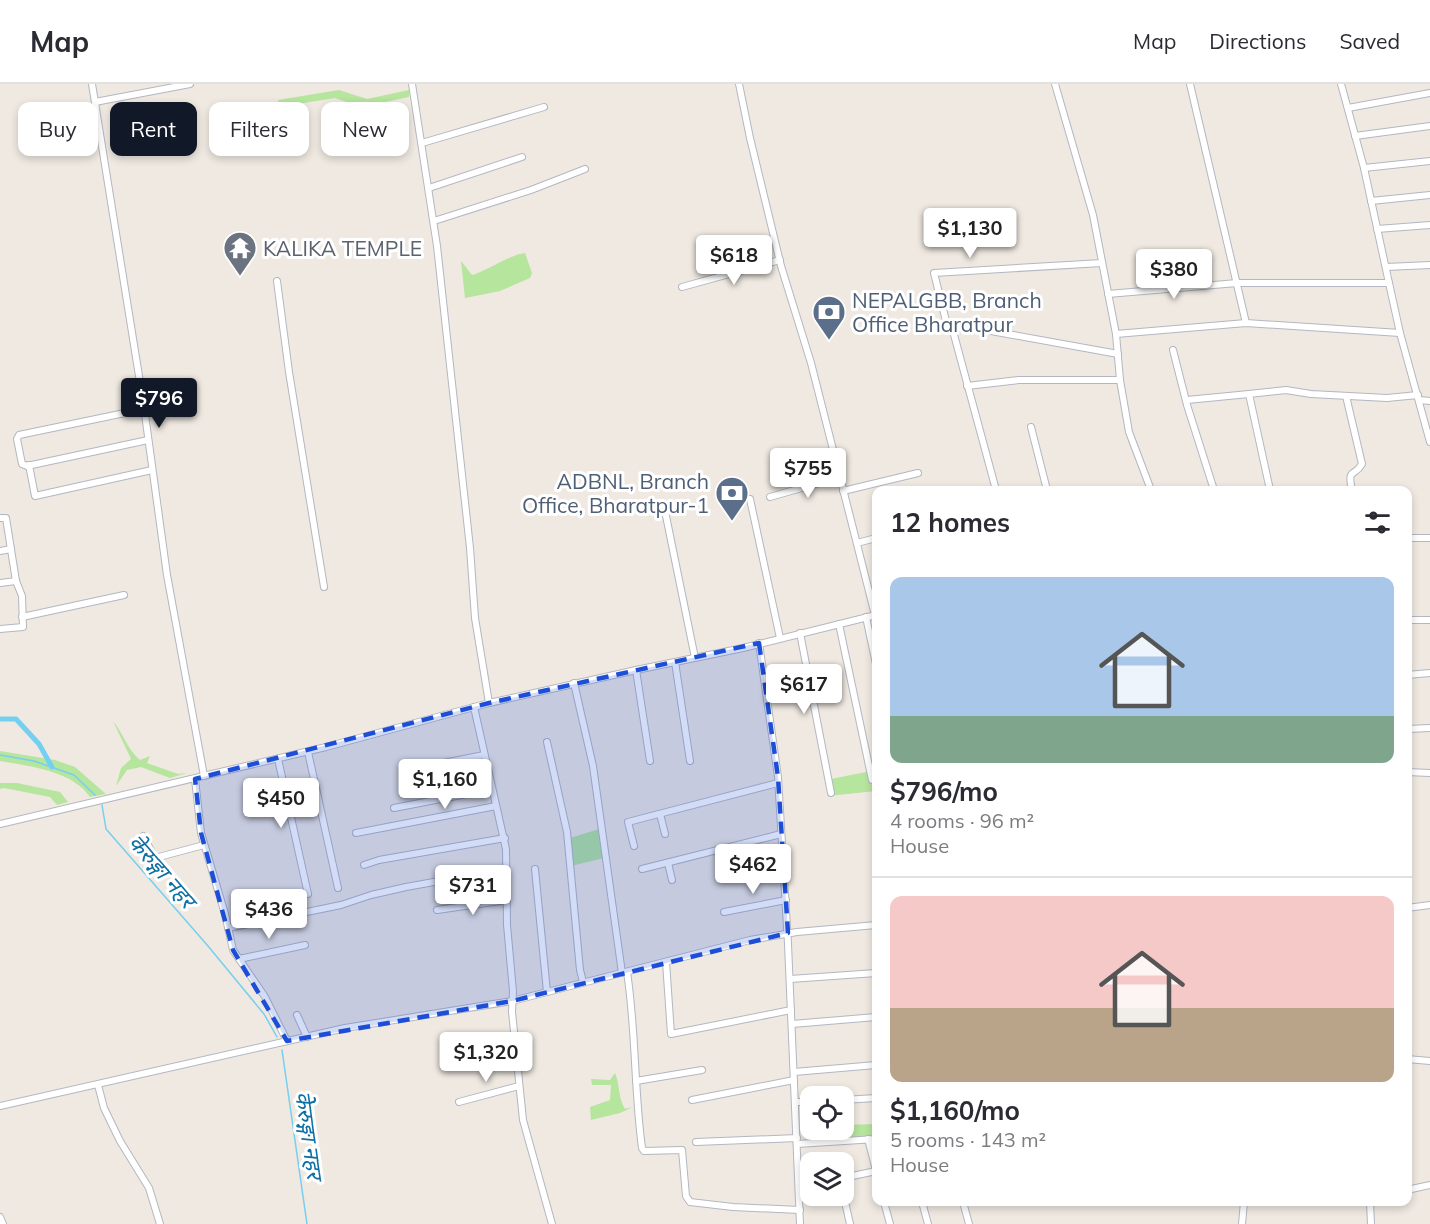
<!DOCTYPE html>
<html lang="en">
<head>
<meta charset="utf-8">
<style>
  body { margin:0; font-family:Mulish,"Noto Sans Devanagari",sans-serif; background:#f2f2f3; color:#2b2b33; height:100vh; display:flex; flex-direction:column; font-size:22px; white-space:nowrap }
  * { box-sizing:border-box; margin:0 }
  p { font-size:20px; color:#7c7c81 }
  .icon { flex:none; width:33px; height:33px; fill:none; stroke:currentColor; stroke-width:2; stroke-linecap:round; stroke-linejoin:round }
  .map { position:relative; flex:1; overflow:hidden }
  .drawer { position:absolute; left:872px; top:402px; width:540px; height:720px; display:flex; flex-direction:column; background:#fff; border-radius:12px; box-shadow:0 3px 9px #0003 }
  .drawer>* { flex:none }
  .banner { position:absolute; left:18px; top:18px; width:570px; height:54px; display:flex; gap:12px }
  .tools { position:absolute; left:800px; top:1002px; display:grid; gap:12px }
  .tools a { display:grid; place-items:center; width:54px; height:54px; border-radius:12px; background:#fff; box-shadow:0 3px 9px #0003; font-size:30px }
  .price { position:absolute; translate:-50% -51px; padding:0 14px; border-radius:6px; background:#fff; color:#222; font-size:20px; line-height:39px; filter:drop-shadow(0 2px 3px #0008) }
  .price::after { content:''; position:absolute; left:50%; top:36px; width:18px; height:14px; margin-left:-9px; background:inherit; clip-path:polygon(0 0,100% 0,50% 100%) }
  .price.selected { background:#111827; color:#fff }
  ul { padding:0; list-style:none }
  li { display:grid; align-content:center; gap:12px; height:318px; padding:0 18px }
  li+li { border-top:2px solid #e1e1e2 }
  li span { display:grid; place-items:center; height:186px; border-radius:12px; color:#555 }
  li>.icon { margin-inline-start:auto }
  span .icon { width:108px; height:108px; fill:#fffc; stroke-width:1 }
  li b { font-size:26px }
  h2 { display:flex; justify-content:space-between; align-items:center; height:72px; padding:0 18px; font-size:26px }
  .chip { padding:0 21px; border-radius:12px; background:#fff; box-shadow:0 3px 9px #0003; font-size:21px; line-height:54px }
  .chip.selected { background:#111827; color:#fff }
  header { display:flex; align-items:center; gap:36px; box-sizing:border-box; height:84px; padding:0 30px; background:#fff; border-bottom:2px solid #e1e1e2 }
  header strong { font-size:28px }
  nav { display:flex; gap:33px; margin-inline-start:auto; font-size:21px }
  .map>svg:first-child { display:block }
</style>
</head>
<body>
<header>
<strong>Map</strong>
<nav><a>Map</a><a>Directions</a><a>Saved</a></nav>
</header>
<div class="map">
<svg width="1430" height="1140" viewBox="0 0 1430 1140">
  <rect width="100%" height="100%" fill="#efe9e1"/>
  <!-- green -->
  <g fill="#b6e59e">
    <path d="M339,6l28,9 42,-9v7l-48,10 -26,-9 -56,9 -1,-7z"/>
    <path d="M525,169l7,20 -2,5 -30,13 -35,7 -4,-37 11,14c17,-5 37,-20 53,-22z"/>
    <path d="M113,637c10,12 14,28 27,39l10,-4 -3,7 31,11 9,-1 -17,5 -29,-11 -14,3 -11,16 5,-18 10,-9z"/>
    <path d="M0,667l55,9 20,7 31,27 -16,3c-17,-26 -61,-31 -90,-36z"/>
    <path d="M876,686v21l-48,5 -2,-16z"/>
    <path d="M0,699h17l43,9 8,10 -11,3 -7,-8 -46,-9 -4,1z"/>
    <path d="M599,745l5,29 -33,8 -1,-28z"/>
    <path d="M615,989c5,12 3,25 10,36l8,-2 -13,6 -29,7 -1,-13 20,-7 1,-15h-19l-1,-6 19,1z"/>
    <path d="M876,1040v14l-36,5 -1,-13h4v-5z"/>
  </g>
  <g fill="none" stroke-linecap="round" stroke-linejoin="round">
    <!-- stream -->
    <g stroke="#75cff0" stroke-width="1.5">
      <path d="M0,671l34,6 40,14 21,20"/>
      <path d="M102,721l4,24 102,117 56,68 13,23"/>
      <path d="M282,966l25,174"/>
    </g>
    <!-- canal -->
    <path stroke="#75cff0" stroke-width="5" d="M0,635h16l23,25 13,23"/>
    <!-- street casing -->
    <g stroke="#b4b7c1" stroke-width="8">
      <g id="street">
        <path d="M92,0l52,323 23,168 37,201"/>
        <path d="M412,0l25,162 33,302 5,70 14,85"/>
        <path d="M739,0l11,54 31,128 30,97 64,252"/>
        <path d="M1055,0l38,131 23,119 4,46 9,52 22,58"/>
        <path d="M1190,0l56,239"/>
        <path d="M1341,0l23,84 25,115"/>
        <path d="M95,18l95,-18"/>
        <path d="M1348,24l82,-15"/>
        <path d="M1355,52l75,-10"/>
        <path d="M422,59l122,-36"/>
        <path d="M1364,84l66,-7"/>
        <path d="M429,104l93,-31"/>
        <path d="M1371,117l59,-6"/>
        <path d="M434,137l97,-31 54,-21"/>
        <path d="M1377,145l53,-4"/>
        <path d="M1386,183l44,-2"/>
        <path d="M277,197l12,91 35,215"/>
        <path d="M682,203l98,-27"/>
        <path d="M1108,210l129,-11h152l11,50 30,109"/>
        <path d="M953,247l-5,-2 -14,-56 168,-10"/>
        <path d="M1116,250l130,-11 154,10"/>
        <path d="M1173,266l14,55 27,85"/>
        <path d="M967,302l52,-6h101"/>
        <path d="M1346,312l16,68c-8,14 -15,3 -10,26"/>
        <path d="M1187,316l62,-6"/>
        <path d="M1419,316l11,1"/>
        <path d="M144,325l-125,26 -2,4 5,25 5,2 121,-26"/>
        <path d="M1031,343l16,63"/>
        <path d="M29,381l6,31 117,-26"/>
        <path d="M996,406l-43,-159 2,-3 25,1 138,25"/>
        <path d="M1270,406l-21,-96 37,-4 25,4 76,4 31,-3"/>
        <path d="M843,407l75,-18"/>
        <path d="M770,413l70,-20"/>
        <path d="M750,415l30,139"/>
        <path d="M665,427l30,147"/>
        <path d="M0,434h6l10,63 6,15 1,31 -23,2"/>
        <path d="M1407,454h23"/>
        <path d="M857,459l19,-5"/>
        <path d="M0,467l11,-2"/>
        <path d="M0,499l16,-2"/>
        <path d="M22,533l102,-22"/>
        <path d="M866,533l10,47"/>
        <path d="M1407,536h23"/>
        <path d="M839,540l33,156"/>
        <path d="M800,549l31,160"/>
        <path d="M759,559l19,134 10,167 12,280"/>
        <path d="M675,578l15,99"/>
        <path d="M636,586l14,91"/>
        <path d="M1407,591l23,-2"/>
        <path d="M574,599l19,83 29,207"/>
        <path d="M474,623l32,142 1,76 6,66 -1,21 11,108 29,104"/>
        <path d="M1407,645l23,-1"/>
        <path d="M547,658l20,90 13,138 3,12"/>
        <path d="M308,668l30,136"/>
        <path d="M278,675l30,135"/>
        <path d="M403,687l81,-16"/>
        <path d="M1407,688l23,1"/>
        <path d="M195,695l6,54 24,81 8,36 32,47 22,44"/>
        <path d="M394,724l98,-19"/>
        <path d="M660,730l5,20"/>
        <path d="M0,740l326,-77 163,-44 147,-33 107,-22 133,-33"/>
        <path d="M356,749l140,-27"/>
        <path d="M143,752l12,22 49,-13"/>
        <path d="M634,762l-6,-24 150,-39"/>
        <path d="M668,779l4,17"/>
        <path d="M364,781l15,-5 126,-22"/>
        <path d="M535,785l12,123"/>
        <path d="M642,785l139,-35"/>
        <path d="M1407,824l23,-3"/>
        <path d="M437,826l70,-10"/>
        <path d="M724,828l62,-12"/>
        <path d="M228,844l113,-23 30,-10 35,-8 100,-18"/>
        <path d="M239,875l66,-14"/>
        <path d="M666,878l5,72 120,-24"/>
        <path d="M627,888c9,58 7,117 15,176l2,3 38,-1 4,46 4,6 43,5 67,3"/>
        <path d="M790,895l86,-6"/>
        <path d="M297,931l10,22"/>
        <path d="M792,940l84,-7"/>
        <path d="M1407,975l23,2"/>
        <path d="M794,988l82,-7"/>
        <path d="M636,997l66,-11"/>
        <path d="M98,1001l6,23 16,33 29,47 11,36"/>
        <path d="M692,1016l102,-20"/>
        <path d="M843,1016l33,-2"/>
        <path d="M459,1018l60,-16"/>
        <path d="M795,1018h15"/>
        <path d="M0,1022l345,-78 167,-27 238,-61 47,-8 79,-7"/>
        <path d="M868,1055l8,31"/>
        <path d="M696,1058l101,-4"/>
        <path d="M797,1060l79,-5"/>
        <path d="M843,1094l33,-7"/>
        <path d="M1407,1106l23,-5"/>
        <path d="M843,1109l7,31"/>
        <path d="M884,1118l6,22"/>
        <path d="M922,1118l6,22"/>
        <path d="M963,1118l6,22"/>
        <path d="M1370,1118l1,22"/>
        <path d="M0,1133l3,7"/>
        <path d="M1242,1140l2,-22"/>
      </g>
    </g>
    <!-- street -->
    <use href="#street" stroke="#fff" stroke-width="6"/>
  </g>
  <!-- marked area -->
  <path fill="#1d4ed8" fill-opacity="0.2" stroke="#1d4ed8" stroke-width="4.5" stroke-dasharray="12 8" stroke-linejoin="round" d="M759,559l19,134 10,156 -276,68 -225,40 -54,-91 -32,-117 -6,-54 294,-76z"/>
  <!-- icons -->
  <defs>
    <g id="temple-pin" transform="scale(1.725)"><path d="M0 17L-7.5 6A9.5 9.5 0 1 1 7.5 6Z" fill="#6b7280" stroke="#fff"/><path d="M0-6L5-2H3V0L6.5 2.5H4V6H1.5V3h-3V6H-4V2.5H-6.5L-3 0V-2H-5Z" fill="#fff"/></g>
    <g id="bank-pin" transform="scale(1.725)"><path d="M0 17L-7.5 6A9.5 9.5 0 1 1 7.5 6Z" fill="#5c6f8a" stroke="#fff"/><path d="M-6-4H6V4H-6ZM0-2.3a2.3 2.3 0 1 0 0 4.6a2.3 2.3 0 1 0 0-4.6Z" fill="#fff"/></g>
  </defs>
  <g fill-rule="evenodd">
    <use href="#temple-pin" x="240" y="164"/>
    <use href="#bank-pin" x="829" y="228"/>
    <use href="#bank-pin" x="732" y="409"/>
  </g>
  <g text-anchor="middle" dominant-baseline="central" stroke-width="6" stroke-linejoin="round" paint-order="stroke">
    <!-- worship labels -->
    <g font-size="21" fill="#5b616d" stroke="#fff" text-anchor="start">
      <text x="263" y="164">KALIKA TEMPLE</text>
    </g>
    <!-- service labels -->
    <g font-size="21" fill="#4e5e75" stroke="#fff" text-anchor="start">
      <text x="852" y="216">NEPALGBB, Branch<tspan x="852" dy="24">Office Bharatpur</tspan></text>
      <text x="709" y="397" text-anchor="end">ADBNL, Branch<tspan x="709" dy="24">Office, Bharatpur-1</tspan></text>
    </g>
    <!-- water labels -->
    <g font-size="22" font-style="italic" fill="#0d6fa3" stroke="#fff">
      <text transform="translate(162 787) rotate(49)">केरुङ्गा नहर</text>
      <text transform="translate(309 1051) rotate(82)">केेरुङ्गा नहर</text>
    </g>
  </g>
</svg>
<div class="tools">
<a><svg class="icon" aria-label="locate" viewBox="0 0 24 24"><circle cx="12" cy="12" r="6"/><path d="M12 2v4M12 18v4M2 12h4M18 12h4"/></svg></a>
<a><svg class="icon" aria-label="layers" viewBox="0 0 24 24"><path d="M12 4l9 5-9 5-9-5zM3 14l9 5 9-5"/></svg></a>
</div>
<b class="price" style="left:970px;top:175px">$1,130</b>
<b class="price" style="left:734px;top:202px">$618</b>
<b class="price" style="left:1174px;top:216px">$380</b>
<b class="price selected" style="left:159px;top:345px">$796</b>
<b class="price" style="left:808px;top:415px">$755</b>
<b class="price" style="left:804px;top:631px">$617</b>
<b class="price" style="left:445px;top:726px">$1,160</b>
<b class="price" style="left:281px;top:745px">$450</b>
<b class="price" style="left:753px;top:811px">$462</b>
<b class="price" style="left:473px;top:832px">$731</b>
<b class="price" style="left:269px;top:856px">$436</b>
<b class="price" style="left:486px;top:999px">$1,320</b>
<div class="banner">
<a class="chip">Buy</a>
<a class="chip selected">Rent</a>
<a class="chip">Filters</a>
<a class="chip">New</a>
</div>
<section class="drawer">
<h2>12 homes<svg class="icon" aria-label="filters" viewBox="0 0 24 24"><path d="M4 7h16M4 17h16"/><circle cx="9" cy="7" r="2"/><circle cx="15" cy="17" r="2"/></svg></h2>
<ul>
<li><span style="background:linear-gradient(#a9c7e8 75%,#7fa58c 0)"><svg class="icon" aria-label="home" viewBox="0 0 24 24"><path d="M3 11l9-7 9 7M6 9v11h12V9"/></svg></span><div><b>$796/mo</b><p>4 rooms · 96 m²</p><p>House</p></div></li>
<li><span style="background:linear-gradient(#f6c9c9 60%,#b9a48a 0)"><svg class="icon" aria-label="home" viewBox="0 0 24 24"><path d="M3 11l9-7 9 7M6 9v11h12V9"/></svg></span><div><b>$1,160/mo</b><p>5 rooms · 143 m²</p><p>House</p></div></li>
</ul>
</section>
</div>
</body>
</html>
